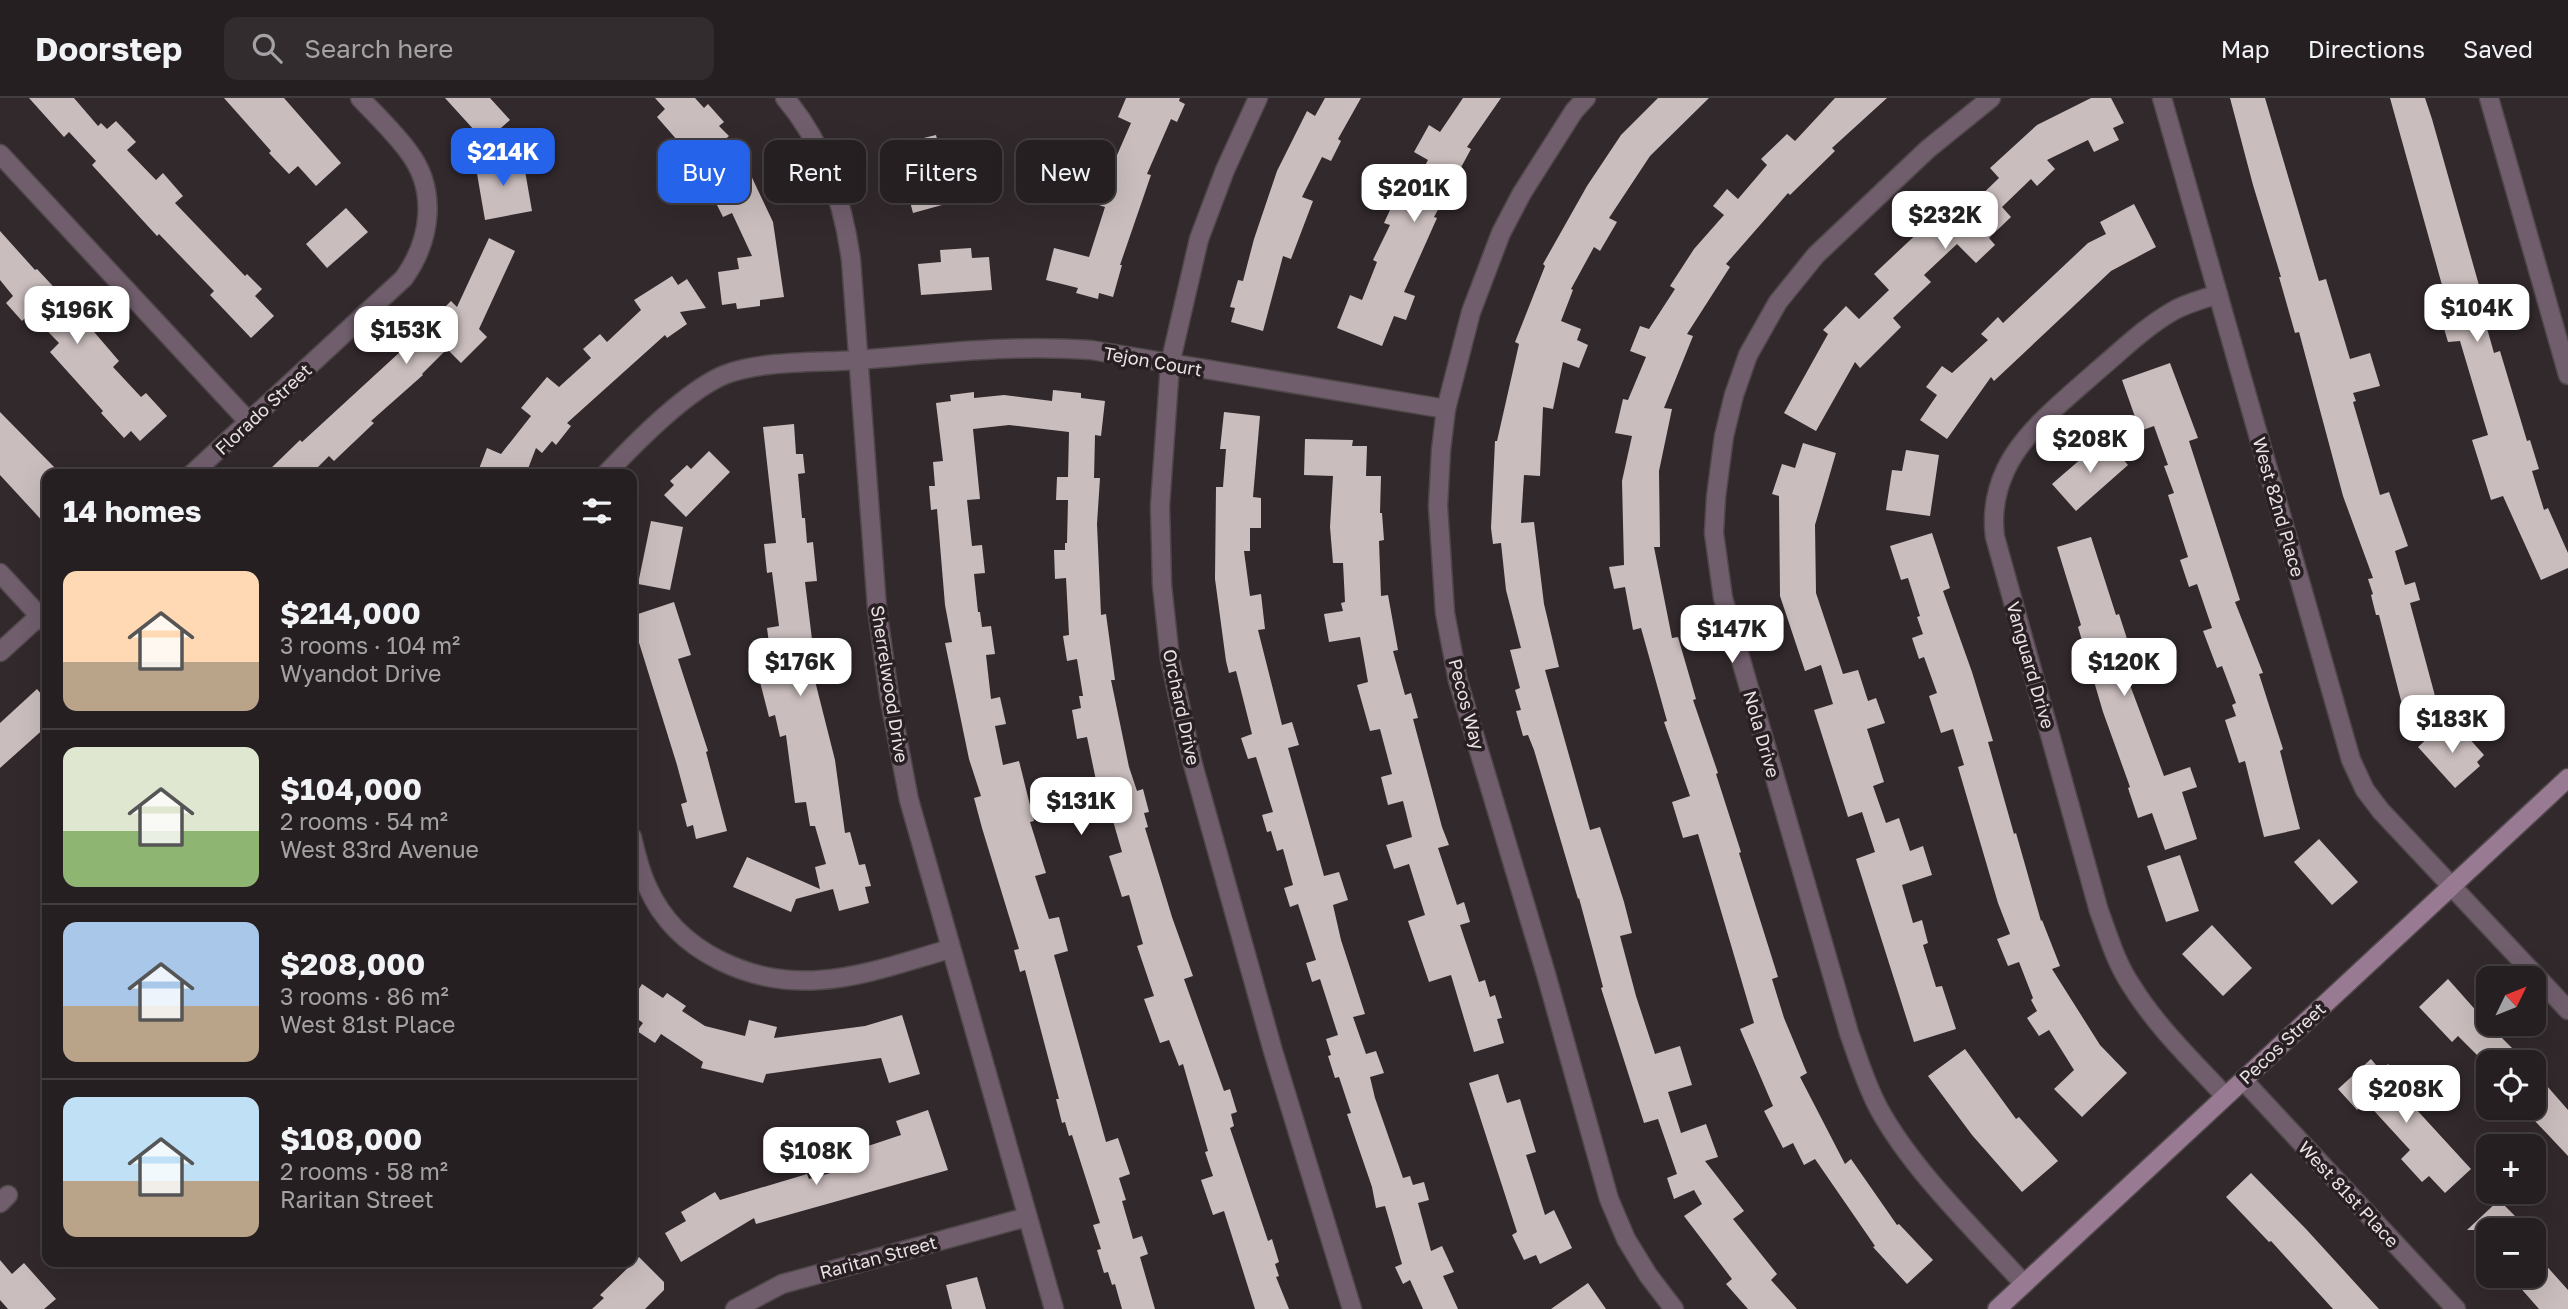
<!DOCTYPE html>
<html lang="en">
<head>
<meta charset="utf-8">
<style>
  body { margin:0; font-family:"Golos Text",sans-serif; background:#322c2e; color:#f1f3f6; height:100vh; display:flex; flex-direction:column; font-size:26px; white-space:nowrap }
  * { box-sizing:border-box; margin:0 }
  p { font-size:23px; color:#a4a2a5 }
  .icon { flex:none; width:38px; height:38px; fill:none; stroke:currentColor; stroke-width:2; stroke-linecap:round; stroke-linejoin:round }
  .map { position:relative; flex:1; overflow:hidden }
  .drawer { position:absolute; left:42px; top:371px; width:595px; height:798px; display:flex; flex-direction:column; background:#261f21; border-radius:14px; box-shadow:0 7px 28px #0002,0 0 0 2px #423d3f }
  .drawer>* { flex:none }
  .top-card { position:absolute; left:658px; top:42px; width:665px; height:63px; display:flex; gap:14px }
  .needle { width:46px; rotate:47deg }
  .tools { position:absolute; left:2476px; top:868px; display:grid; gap:14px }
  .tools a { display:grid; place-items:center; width:70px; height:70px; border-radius:14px; background:#261f21; box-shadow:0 7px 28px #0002,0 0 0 2px #423d3f; font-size:35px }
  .price { position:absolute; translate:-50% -60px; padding:0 16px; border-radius:14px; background:#fff; color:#222; font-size:23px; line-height:46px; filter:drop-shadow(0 2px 4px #0008) }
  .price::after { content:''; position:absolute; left:50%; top:42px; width:21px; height:16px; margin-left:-10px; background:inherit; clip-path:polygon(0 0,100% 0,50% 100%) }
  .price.current { background:#2563eb; color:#fff }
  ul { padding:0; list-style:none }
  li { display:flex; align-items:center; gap:21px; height:175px; padding:0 21px }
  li+li { border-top:2px solid #423d3f }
  li span { display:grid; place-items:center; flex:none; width:196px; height:140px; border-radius:14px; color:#555 }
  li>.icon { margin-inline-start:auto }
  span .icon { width:84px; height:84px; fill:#fffc; stroke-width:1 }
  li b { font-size:30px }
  h2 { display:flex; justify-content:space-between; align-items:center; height:84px; padding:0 21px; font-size:30px }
  .tag { padding:0 24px; border-radius:14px; background:#261f21; box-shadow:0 7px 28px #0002,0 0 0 2px #423d3f; font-size:24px; line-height:63px }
  .tag.current { background:#2563eb; color:#fff }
  header { display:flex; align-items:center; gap:42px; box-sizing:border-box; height:98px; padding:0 35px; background:#261f21; border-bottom:2px solid #423d3f }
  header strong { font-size:33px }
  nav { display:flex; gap:38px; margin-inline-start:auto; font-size:24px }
  .search { width:490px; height:63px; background:#322c2e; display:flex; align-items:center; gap:18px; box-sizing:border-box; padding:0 24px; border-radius:14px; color:#a4a2a5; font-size:26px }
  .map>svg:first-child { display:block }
</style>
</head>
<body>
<header>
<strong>Doorstep</strong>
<div class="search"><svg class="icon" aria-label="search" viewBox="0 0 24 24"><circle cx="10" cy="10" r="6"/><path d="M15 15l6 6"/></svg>Search here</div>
<nav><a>Map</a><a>Directions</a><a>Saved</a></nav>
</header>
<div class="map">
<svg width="2568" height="1211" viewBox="0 0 2568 1211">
  <rect width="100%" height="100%" fill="#32292c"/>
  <!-- building -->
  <g fill="#cabdbd">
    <path d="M29,0h45l24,28 3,-3 6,6 9,-8 20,21 -9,8 29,30 7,-7 20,23 -8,7 70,73 2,-2 15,15 -7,7 19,20 -23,22 -41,-43 4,-4 -55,-57 -2,2 -65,-71 4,-4 -27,-29 -5,5z"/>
    <path d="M224,0h60l57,65 -25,23 -18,-20 -9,8 -20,-21 2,-2z"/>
    <path d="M445,0h45l20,22 -25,22z"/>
    <path d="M655,0h40l9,10 4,-4 16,18 -5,4 10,10 -24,21 -13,-16 -8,7 -27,-31 8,-8z"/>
    <path d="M1126,0h54l-1,3 6,3 -8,18 -6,-3 -24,55 4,1 -31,90h2l-9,32 -14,-4 -1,6 -22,-6 2,-5 -32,-8 8,-32 35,9 16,-50 -15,-5 15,-43 9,3 17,-39 -13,-6z"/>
    <path d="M1325,0h36l-23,41 3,2 -10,20 -9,-4 -20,40 11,4 -22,58 -8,-3 -20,75 -32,-9 4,-14 -5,-1 8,-27 5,1 11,-42 23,-68 30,-60 8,5z"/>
    <path d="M1463,0h38l-34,49 4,2 -37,68 3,1 -33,74 11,4 -9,24 -12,-4 -12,30 -45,-18 13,-33 12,5 15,-38 -4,-2 17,-35 -6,-2 11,-24 9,4 24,-43 -14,-8 15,-27 11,7z"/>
    <path d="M1658,0h51l-59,58 -41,62 8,4 -17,29 -6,-4 -23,42 2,1 -12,31 20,8 -4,11 11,5 -9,23 -16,-6 -10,47 -10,-2 -3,69 -16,-1 -3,48 13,-1 10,82 15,63 -14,3 45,160 10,-3 24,75 8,31 -12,3 16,60 19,58 25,-8 12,39 -24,7 13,41 25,-9 12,33 -13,4 39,50 -11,8 44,55 -6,6 26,29h-49l-22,-25 6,-5 -48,-63 18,-12 -8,-14 -20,9 -7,-21 10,-4 -19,-55 -14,4 -43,-135 2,-1 -24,-89 -1,1 -44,-149 -6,-15 -5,1 -7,-25 5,-1 -6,-20 5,-2 -10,-38 11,-2 -15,-58 -5,-47 -8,1 -2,-16 4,-87h2l22,-97 -4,-2 30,-76 -2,-2 44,-78 34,-51z"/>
    <path d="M1835,0h52l-55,50 3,3 -45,44 -2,-2 -62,71 4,3 -43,67 6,2 -29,72 8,1 -13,62 1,76h-6l18,91 6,-1 18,62 -3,1 25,73 -2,1 25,78 -2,1 39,124 -6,2 12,39 23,55 -7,4 45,87 6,-5 46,66 2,-1 34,36 -26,24 -34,-37 2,-1 -60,-87 -11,6 -11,-22 -10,5 -19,-37 9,-5 -33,-77 14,-6 -41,-139 -15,-50 -15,4 -11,-36 18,-6 -26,-74 3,-1 -26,-93 -8,2 -8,-43 -11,2 -5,-22 15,-2 -2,-84 10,-45 -17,-3 8,-34 5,1 18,-43 -16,-6 10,-25 9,3 26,-40 -5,-3 24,-37 30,-34 -11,-9 14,-17 11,10 29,-34 -6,-6 26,-25 8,7z"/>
    <path d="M2091,0h20l13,25 -11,5 6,12 -25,12 -6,-12 -41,20 8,9 -18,17 -6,-7 -29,28 9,10 -22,21 6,7 -19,18 -19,-19 -33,31 7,7 -38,36 8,9 -41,41 -5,-6 -39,69 -32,-18 44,-79 -5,-4 23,-24 13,13 30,-29 -15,-16 83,-78 12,11 30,-29 -9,-10 47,-43z"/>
    <path d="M2230,0h35l54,183 7,-2 24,80 20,-6 10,33 -27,7 3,8 -3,1 27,93 9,-3 19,54 -13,5 10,34 10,-3 5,18 -10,3 28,104 -33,9 -26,-101h-3l-5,-20 2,-1 -5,-15 5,-1 -30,-82 -44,-164 -4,1 -16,-56h2l-28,-92z"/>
    <path d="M2390,0h35l7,21 54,191 -4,1 12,42 6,-2 27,90 3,-1 9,29 -7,2 12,39 4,-2 20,45v15l-27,12 -38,-84 -12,4 -19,-60 16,-5 -28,-94 -12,1 -14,-47 7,-2 -2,-7 3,-1z"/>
    <path d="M936,37l17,67 -40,11 -4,-15 -7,1 -6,-22 7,-1 -8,-31z"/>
    <path d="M507,58l2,11 15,-2 8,46 -47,9 -10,-58z"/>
    <path d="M746,67l27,57 11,75 -24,3v6l-23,3 -1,-6 -14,2 -4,-33 21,-3 -2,-11 15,-2 -20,-43 -9,4 -13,-26v-8z"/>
    <path d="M2134,106l22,43 -45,24 -117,110 -3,-4 -44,62 -27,-19 17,-25 -11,-8 16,-21 10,7 36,-33 -7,-6 17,-17 5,6 85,-80 18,-9 -6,-12z"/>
    <path d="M346,110l22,24 -41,36 -21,-24z"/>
    <path d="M0,133l35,39 2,-1 40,43 42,49 -6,6 28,30 5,-4 21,23 -27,25 -9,-10 -7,7 -23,-25 2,-2 -53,-59 9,-9 -29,-30 -8,8 -16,-18 7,-7 -13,-16z"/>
    <path d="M489,140l26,13 -36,78 8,8 -26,26 -14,-14 -25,25 1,1 -52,46 3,2 -40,38 -5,-5 -18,18h-46l35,-34 2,2 111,-102 15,-16 -4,-5 13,-13 5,4 9,-9 6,6z"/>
    <path d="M971,150l1,10 17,-1 3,33 -71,5 -3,-31 23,-2 -1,-12z"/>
    <path d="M672,178l6,9 9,-6 19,29 -26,4 7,12 -20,14 -2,-3 -98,88 4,3 -15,19 -4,-4 -10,12 -6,-5 -10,26h-49l10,-26 14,6 30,-38 -10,-8 26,-31 12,10 32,-29 -8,-9 17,-15 7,8 34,-32 -7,-10z"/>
    <path d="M2170,265l28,75 -9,3 51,159 -5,2 28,71 -4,1 24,75 -3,2 20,78 -36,8 -19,-76 -6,2 -14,-43 11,-4 -4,-11 4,-2 -14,-37 -5,2 -14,-37 9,-3 -15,-44 -8,3 -9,-27 8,-3 -20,-62 6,-2 -10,-27 4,-1 -14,-39 -14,5 -18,-51z"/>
    <path d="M1053,292l28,3v5l24,3 -4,35 -6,-1 -1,43h6l-3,46 4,91 5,-1 9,66h-4l18,87 8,24 6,-2 6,23 -5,1 4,14 -3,1 27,89 21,59 -9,3 40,112 6,-2 7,23 -6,2 3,12 -4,2 38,113 4,-2 7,23 -4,2 4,12 -3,1 13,32h-34l-31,-98 -11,4 -12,-35 12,-4 -8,-24 3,-1 -25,-87 -4,2 -10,-26 -9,3 -16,-44 10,-3 -17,-50 6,-2 -14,-49 -7,2 -13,-41 13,-4 -11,-38 -10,2 -7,-24 4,-2 -11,-53 -10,2 -5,-29 9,-2 -2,-12h4l-6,-37 -10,2 -4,-25 6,-1 -3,-57 -11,1 -1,-29h11v-7h2l1,-43h-12l1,-23h11l1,-45 -60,-7 -36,4 7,70 -13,1 5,46 10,-1 3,28 -11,1 4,38h2l2,15 9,-1 4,28 -9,1 5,44 9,-2 6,27 -11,2 8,39 16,-4 15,60 -4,1 16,51 -11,3 14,43 10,-2 9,34 -14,4 52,187 12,-4 12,36 -11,4 7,22 -4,1 11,38 9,-3 6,18 -8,3 15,52h-33l-7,-25 -3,1 -4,-13 -4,1 -7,-23 4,-1 -8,-24 7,-2 -28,-88 -3,1 -4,-14 -3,1 -6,-24h3l-34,-129 -5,2 -6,-22 5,-1 -37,-121 -8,-30 7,-2 -12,-37 -24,-116 7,-1 -7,-37 -8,-96 -6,1 -2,-24h6l-2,-24 10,-1 -7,-58 15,-2 -1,-6 24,-3v6l30,-3 48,6z"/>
    <path d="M0,314l57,58 -4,4h-6v52l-47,-51z"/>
    <path d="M1224,314l36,4 -7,81 8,1v30h-11v23h-6l6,45 11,-2 4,35 -7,1 24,95 10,-3 7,23 -11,3 36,128 15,-4 9,28 -15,5 8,35 24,74 -12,3 13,37 10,-3 8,22 -14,4 5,21 28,80 7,-2 3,9 11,-3 5,18 -11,3 13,48 11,-5 12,26 -11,4 15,33h-35l-13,-29 -7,4 -8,-17 7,-3 -17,-58 -9,2 -4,-21 -25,-73 4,-1 -12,-36 -4,1 -7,-22 3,-1 -5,-16 12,-4 -18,-56 -8,3 -6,-19 10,-3 -18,-56 -8,3 -6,-19 9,-3 -10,-36 -6,2 -6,-20 -4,1 -5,-17 11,-3 -17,-55 -8,2 -7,-21 11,-4 -16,-63 -7,2 -3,-12 -11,-82 1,-92h7l3,-38h-6z"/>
    <path d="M794,326l2,30h7l2,19 -7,1 4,44h3l2,25 6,-1 4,39 -12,1 10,82 -4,1 24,95 10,73 5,-1 9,33 6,-1 6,22 -6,1 4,16 -30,8 -6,-22 -37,10 -5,13 -58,-25 14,-30 73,32 -5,-22 11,-3 -11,-38h-5l-4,-24 -11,1 -9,-68 -6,2 -5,-22 -6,2 -10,-39 14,-4 -6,-46 12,-2 -7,-54 -5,1 -3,-29 12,-1 -13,-116z"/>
    <path d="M2105,340l23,27 -52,46 -24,-27z"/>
    <path d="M1305,341l48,1 -1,6h15l-1,30h15l-1,37h2l2,27 -5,1 2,55 7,-1 10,55 -5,1 12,44 6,-2 7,25 -5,1 29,108 7,18 -11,3 19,57 7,-3 6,20 -10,3 19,57 6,-2 5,17 5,-2 7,23 -5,1 7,24 -30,9 -23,-77 -22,7 -21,-61 17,-6 -16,-51 -15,5 -8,-24 26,-8 -9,-36 -15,4 -7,-28 11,-3 -12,-45 -10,2 -13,-46 11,-3 -8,-45 -31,5 -5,-28 19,-3 -2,-8 4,-1 -2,-39h-10l-3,-36 3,-51 -29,-1z"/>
    <path d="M1803,345l33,10 -21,72 1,68 27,81 15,-4 10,31 8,-3 9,25 -18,6 17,53 -11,4 13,37 13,-5 11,33 13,-5 9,29 -30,10 11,38 9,-3 6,23 -5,2 13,42 6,-1 14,43 -42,13 -58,-183 19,-7 -13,-40 -14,5 -34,-107 19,-6 -12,-39 -16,6 -25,-75 -1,-100 -7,-2 10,-30 13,4z"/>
    <path d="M1906,352l33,5 -9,61 -44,-6 6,-40 10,1z"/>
    <path d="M709,353l21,21 -44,45 -22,-22 10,-10 -4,-4 17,-16 4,4z"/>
    <path d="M651,423l32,6 -13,63 -32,-6z"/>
    <path d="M1932,435l18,55 -7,3 29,81 21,69 -5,1 26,92 2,-1 25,88 1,-1 18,46 -8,3 48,76 27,28 -45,44 -28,-28 20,-19 -25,-40 -10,6 -12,-18 10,-7 -6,-11 2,-2 -14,-36 -11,4 -11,-27 13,-5 -12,-31 -40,-136 6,-2 -11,-36 -12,4 -12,-37 8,-3 -13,-36 -5,2 -7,-21 11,-4 -6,-17 3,-1 -12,-38 -7,2 -11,-34z"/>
    <path d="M2091,439l25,78 3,-1 11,34 6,-2 7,26 -16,5 37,99 26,-9 7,20 -15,5 15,47 -32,11 -13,-37 -14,5 -10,-30 2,-1 -27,-75 -25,-85 3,-2 -24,-78z"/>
    <path d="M674,504l17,53 -13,4 30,92 -2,1 21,79 -31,8 -3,-14 -6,2 -6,-23 6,-2 -10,-37 -45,-145v-4z"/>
    <path d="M37,591l10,12v25l-47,42v-45z"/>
    <path d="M2443,626l4,14 12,-11 25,28 -7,7 3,4 -25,22 -37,-41z"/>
    <path d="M2319,741l39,43 -26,23 -38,-43z"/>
    <path d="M2180,757l19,56 -33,11 -19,-56z"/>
    <path d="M2212,827l40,43 -29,28 -41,-42z"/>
    <path d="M2448,881l40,45 38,38h-42l-26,-26 -6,6 -33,-35z"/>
    <path d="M642,886l21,14 4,-5 19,13 -4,5 23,15 40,10 4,-16 28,7 -3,11 91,-12 37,-11 18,59 -31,9 -8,-25 -115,16 -3,9 -62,-15 2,-6 -42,-28 -6,9 -18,-12 6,-8 -11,-8v-15z"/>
    <path d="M1965,951l51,70 3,-2 39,44 -36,31 -50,-57 -44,-59z"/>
    <path d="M2371,961l10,12 7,-7 13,13 -8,7 78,85 -26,24 -16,-17 -7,6 -21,-23 9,-9 -44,-48 -9,8 -19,-21z"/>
    <path d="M2534,973l34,39v46l-34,-36z"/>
    <path d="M1498,976l9,29 13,-4 16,53 -10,3 19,60 9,-5 18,38 -32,16 -4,-9 -12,5 -12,-25 5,-3 -48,-149z"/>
    <path d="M928,1012l20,60 -192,54 -2,-6 -73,44 -16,-29 21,-12 -5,-9 34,-20 5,8 87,-26 2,5 36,-10 -4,-14 60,-20 -5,-14z"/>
    <path d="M2251,1075l55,56 73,80h-46l-62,-68 -2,1 -43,-45z"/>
    <path d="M2499,1102l21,21 -10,9h-43z"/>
    <path d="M2534,1154l34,38v19h-29l-29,-33h24z"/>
    <path d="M639,1159l25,25v8l-19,19h-53l12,-11 -4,-3z"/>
    <path d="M0,1162l12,14 12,-11 32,36 -12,10h-36l-8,-9z"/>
    <path d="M977,1179l9,32h-34l-6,-24z"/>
    <path d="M1588,1185l18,26h-55z"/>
  </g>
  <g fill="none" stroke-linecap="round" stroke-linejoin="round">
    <!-- street casing -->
    <g stroke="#4f4749" stroke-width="21">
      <g id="street">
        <path d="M785,0c39,46 58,103 66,162l26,348 12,87 20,105 145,509"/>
        <path d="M1258,0l-33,72 -26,69 -29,125 -10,142 2,79 8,74 22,102 81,290 79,258"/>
        <path d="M1586,0l-12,13 -52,82 -21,40 -30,79 -25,97 -5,41 -3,56 7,107 13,68 88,293 63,225 17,40 22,36 26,34"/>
        <path d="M1991,0l-63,51 -112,106 -38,47 -30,53 -14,40 -10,41 -8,61 -2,36 9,65 126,435c9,25 17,52 30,76 34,62 97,122 145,175"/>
        <path d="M2162,0l189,662 14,30 16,21 187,199"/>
        <path d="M2489,0l79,277"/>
        <path d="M0,56l249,268"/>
        <path d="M2218,196c-14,5 -31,9 -45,17 -28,16 -51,39 -76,60 -30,27 -74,61 -91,98 -10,21 -14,45 -11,68l104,374c9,24 17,52 32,74 25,41 62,76 94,111"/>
        <path d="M192,376l212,-196c27,-38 34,-88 4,-127 -14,-19 -32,-36 -48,-53"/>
        <path d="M606,376c29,-31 80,-83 118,-99 38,-15 92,-12 133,-15 80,-6 153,-16 234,-10l355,59"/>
        <path d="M0,475l47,51"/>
        <path d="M0,554l46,-42"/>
        <path d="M632,739c4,17 8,35 16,51 29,65 104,97 172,92 44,-3 87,-19 130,-31"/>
        <path d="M2243,982l213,229"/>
        <path d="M0,1105l8,-8"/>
        <path d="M735,1211l47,-25 245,-67"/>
      </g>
    </g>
    <!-- secondary casing -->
    <g stroke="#4f4749" stroke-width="21">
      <path id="secondary" d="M1997,1211l571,-531"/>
    </g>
    <!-- street -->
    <use href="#street" stroke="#715e6d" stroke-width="18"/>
    <!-- secondary -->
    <use href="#secondary" stroke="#987b92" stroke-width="18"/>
  </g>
  <g text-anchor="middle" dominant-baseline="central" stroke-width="7" stroke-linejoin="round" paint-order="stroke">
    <!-- street labels -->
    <g font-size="18" fill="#e8e2e4" stroke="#281f22">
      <text transform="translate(1153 263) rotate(10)">Tejon Court</text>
      <text transform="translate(263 311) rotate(-43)">Florado Street</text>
      <text transform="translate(2279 409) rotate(74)">West 82nd Place</text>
      <text transform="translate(2031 567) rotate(74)">Vanguard Drive</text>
      <text transform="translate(890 586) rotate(81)">Sherrelwood Drive</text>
      <text transform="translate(1467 606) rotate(75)">Pecos Way</text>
      <text transform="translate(1182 609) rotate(78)">Orchard Drive</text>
      <text transform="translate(1762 636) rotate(74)">Nola Drive</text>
      <text transform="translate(2282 945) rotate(-43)">Pecos Street</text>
      <text transform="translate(2349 1096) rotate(47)">West 81st Place</text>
      <text transform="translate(878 1159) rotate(-15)">Raritan Street</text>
    </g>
  </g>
</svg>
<div class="tools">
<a><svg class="needle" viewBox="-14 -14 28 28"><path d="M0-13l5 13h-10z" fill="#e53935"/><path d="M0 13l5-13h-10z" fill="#a4a2a5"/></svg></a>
<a><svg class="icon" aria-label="locate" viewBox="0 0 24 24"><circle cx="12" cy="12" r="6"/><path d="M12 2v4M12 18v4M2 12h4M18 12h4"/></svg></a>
<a>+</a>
<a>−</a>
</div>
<b class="price current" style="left:503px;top:90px">$214K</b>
<b class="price" style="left:1414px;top:126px">$201K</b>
<b class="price" style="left:1945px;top:153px">$232K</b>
<b class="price" style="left:2477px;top:246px">$104K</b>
<b class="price" style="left:77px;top:248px">$196K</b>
<b class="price" style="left:406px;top:268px">$153K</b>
<b class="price" style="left:2090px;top:377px">$208K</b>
<b class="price" style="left:1732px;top:567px">$147K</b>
<b class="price" style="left:800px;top:600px">$176K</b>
<b class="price" style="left:2124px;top:600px">$120K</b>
<b class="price" style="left:2452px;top:657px">$183K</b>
<b class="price" style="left:1081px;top:739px">$131K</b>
<b class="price" style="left:2406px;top:1027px">$208K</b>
<b class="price" style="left:816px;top:1089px">$108K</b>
<div class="top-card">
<a class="tag current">Buy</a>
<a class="tag">Rent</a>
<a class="tag">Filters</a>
<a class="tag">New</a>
</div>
<section class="drawer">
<h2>14 homes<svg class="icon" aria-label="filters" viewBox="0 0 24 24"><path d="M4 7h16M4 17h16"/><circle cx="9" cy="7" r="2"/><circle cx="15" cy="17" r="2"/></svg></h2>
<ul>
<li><span style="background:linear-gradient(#ffd9b3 65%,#b9a48a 0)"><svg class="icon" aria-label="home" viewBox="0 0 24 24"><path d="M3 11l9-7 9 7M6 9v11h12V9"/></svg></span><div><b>$214,000</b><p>3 rooms · 104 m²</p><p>Wyandot Drive</p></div></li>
<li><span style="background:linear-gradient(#dfe7d0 60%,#8fb573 0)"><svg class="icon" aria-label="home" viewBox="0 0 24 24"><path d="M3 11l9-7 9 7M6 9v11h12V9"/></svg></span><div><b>$104,000</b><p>2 rooms · 54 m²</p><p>West 83rd Avenue</p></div></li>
<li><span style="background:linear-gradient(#a9c7e8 60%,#b9a48a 0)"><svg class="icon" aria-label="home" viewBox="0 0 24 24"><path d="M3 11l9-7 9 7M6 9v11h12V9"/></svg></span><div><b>$208,000</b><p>3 rooms · 86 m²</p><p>West 81st Place</p></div></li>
<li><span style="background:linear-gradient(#bfe0f5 60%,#b9a48a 0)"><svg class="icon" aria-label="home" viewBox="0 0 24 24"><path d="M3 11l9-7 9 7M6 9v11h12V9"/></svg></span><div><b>$108,000</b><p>2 rooms · 58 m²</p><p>Raritan Street</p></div></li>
</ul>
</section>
</div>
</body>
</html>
